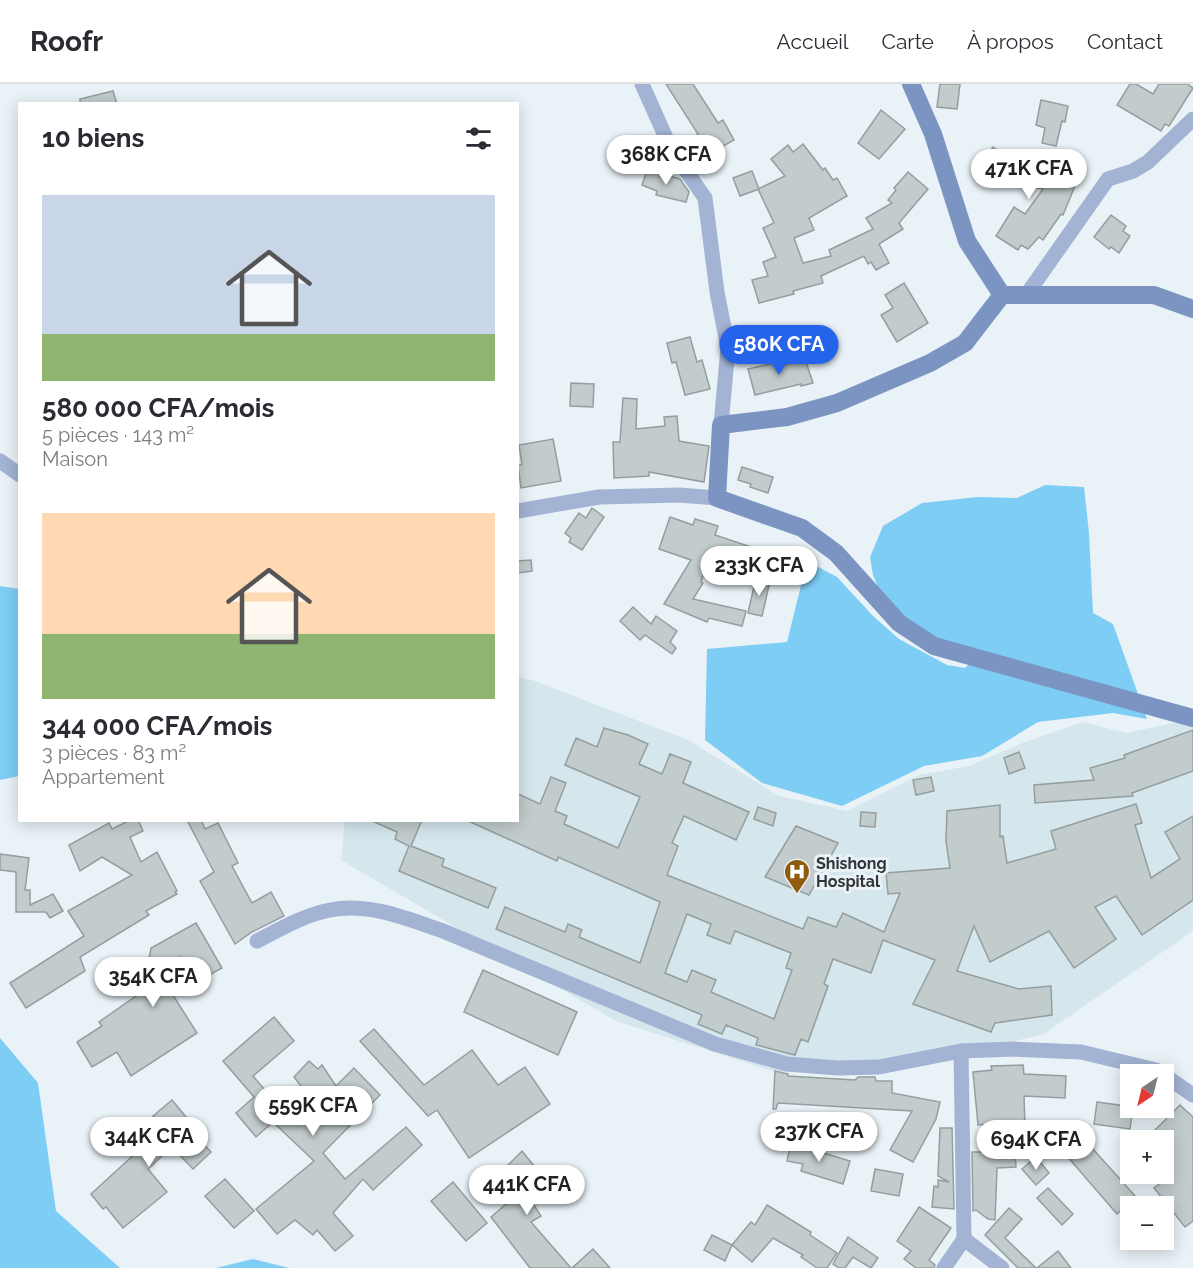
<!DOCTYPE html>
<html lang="fr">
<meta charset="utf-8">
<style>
:root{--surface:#fff;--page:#f2f2f3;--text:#2b2b33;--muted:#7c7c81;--line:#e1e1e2;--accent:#2563eb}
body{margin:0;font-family:Raleway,sans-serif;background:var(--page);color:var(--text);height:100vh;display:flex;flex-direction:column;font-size:22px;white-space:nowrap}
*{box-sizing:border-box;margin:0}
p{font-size:20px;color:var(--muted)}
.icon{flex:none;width:33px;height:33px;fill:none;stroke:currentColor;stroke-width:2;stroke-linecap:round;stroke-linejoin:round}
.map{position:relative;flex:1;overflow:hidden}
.drawer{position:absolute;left:18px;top:18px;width:501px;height:720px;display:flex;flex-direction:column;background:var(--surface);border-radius:0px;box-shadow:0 3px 15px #0003}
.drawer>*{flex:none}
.needle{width:39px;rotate:215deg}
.fabs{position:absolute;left:1120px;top:980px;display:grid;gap:12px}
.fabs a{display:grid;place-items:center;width:54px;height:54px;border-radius:0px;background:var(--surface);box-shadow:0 3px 15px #0003;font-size:30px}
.price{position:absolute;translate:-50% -51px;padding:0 14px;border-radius:21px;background:#fff;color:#222;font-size:20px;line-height:39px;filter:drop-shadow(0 2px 3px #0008)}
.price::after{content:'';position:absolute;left:50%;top:36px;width:18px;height:14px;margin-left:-9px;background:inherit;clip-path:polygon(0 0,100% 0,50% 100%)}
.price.current{background:var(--accent);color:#fff}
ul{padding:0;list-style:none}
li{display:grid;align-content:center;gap:12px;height:318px;padding:0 24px}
li span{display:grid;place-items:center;height:186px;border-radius:0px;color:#555}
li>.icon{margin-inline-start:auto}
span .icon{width:108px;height:108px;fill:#fffc;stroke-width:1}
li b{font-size:26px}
h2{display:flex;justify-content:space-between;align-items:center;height:72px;padding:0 24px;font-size:26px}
header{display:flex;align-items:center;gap:36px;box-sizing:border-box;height:84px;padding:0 30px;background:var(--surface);border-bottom:2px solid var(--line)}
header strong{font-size:28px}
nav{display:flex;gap:33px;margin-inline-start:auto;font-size:21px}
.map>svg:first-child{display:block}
.built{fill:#d5e6ed}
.green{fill:#7ecdf4}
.building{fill:#c2cccc;stroke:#949e9e;stroke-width:1.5;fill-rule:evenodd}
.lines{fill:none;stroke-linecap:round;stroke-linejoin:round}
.street{stroke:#a2b3d3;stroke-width:15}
.secondary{stroke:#7b94c2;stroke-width:18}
.labels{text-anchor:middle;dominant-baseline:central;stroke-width:6;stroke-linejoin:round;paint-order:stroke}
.poi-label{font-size:16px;font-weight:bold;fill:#323537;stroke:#e9f2f7;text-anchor:start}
</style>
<header>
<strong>Roofr</strong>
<nav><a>Accueil</a><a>Carte</a><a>À propos</a><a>Contact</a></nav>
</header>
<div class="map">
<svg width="1193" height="1184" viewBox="0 0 1193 1184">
<rect width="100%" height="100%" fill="#e9f2f7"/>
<path class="built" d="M 518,593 L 535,597 L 688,656 L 779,712 L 847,727 L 919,691 L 969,682 L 1025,658 L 1083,638 L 1126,649 L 1193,635 L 1193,847 L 1042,951 L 888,983 L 779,989 L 616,937 L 341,776 L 345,737 L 518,736 Z"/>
<g class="green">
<path d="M 1045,401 L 1084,403 L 1089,449 L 1093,529 L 1113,540 L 1147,635 L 1113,629 L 1038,638 L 982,672 L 924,682 L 842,722 L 762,699 L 705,656 L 707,565 L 787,558 L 807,477 L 837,493 L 873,532 L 899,555 L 947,581 L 965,584 L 980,569 L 927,554 L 882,513 L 873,491 L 870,473 L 883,442 L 922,419 L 978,413 L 1017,414 Z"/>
<path d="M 0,502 L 20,505 L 19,692 L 0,696 Z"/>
<path d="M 0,954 L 38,999 L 56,1127 L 120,1184 L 0,1184 Z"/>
<path d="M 253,1175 L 289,1184 L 216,1184 Z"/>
</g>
<g class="building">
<path d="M 666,0 L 693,0 L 718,39 L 723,36 L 734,56 L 704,73 L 693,54 L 698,50 Z"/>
<path d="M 940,0 L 960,0 L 957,25 L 937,23 Z"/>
<path d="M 1130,0 L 1136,0 L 1153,10 L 1159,0 L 1187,0 L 1193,4 L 1169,42 L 1165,40 L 1161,47 L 1117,21 Z"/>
<path d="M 113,7 L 117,20 L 80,20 L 80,15 Z"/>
<path d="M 1041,16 L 1068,22 L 1065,38 L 1062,37 L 1056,62 L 1042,59 L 1045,44 L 1036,41 Z"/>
<path d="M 881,26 L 905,45 L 879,75 L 858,59 Z"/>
<path d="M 803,60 L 823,86 L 825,84 L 833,96 L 837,94 L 847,112 L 809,134 L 814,146 L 794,154 L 803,179 L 831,172 L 829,166 L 873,145 L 866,134 L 892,119 L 888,116 L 896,106 L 894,104 L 908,88 L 928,105 L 899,139 L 903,145 L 879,160 L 889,179 L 876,186 L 871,178 L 868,180 L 864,172 L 821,192 L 823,199 L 793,207 L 794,210 L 759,219 L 752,196 L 768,192 L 763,178 L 776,173 L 763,144 L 774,139 L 758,105 L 785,92 L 771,75 L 788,61 L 793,68 Z"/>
<path d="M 993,63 L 1022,83 L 1042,87 L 1075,102 L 1063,131 L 1061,130 L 1043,156 L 1039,153 L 1028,165 L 1021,161 L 1018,166 L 996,152 L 1014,123 L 1025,130 L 1043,105 L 994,95 L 978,84 Z"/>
<path d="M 647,86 L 680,95 L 689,108 L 686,118 L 656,111 L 657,107 L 642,101 Z"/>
<path d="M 752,87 L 759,105 L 740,112 L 733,94 Z"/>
<path d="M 1111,131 L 1126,142 L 1123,147 L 1130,152 L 1119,169 L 1111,163 L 1109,165 L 1094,153 Z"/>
<path d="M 904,199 L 928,239 L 897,258 L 881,231 L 893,224 L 885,211 Z"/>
<path d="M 690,253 L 697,278 L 702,276 L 710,305 L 685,311 L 676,278 L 672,279 L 667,259 Z"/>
<path d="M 805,275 L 813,299 L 801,302 L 801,300 L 755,311 L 748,285 L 783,277 L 784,281 Z"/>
<path d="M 571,299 L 594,300 L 593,323 L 570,322 Z"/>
<path d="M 623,314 L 637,315 L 636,345 L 665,342 L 664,333 L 677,332 L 679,357 L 709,362 L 704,398 L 649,388 L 649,392 L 614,394 L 613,358 L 620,358 Z"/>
<path d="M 553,355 L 561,397 L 521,404 L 518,381 L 522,381 L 519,361 Z"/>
<path d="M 742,383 L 773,393 L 768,409 L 750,403 L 751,400 L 738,396 Z"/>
<path d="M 592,424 L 604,433 L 582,466 L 569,458 L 571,454 L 565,449 L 579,429 L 586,434 Z"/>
<path d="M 670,433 L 693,441 L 695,435 L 718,442 L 715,451 L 751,463 L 745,481 L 710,468 L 701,498 L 703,499 L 693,515 L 746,527 L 742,542 L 709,534 L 707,538 L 664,520 L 691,476 L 659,465 Z"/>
<path d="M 531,476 L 532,487 L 518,489 L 518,477 Z"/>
<path d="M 756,494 L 770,497 L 762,532 L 748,529 Z"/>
<path d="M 633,523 L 651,540 L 656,532 L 677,547 L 670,558 L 676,564 L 672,570 L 645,551 L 640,556 L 620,537 Z"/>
<path d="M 604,644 L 628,651 L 648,660 L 639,680 L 662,690 L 670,670 L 691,678 L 683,699 L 749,728 L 736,756 L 684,732 L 672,759 L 678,762 L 667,791 L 803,845 L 808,833 L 836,843 L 843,829 L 884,848 L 900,809 L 888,810 L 886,789 L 950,784 L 946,757 L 947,727 L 1000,721 L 1000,753 L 1003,752 L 1007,779 L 1056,765 L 1051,747 L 1136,720 L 1142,739 L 1135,741 L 1151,794 L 1180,775 L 1165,748 L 1193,732 L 1193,816 L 1142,851 L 1116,812 L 1095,823 L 1116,855 L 1074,884 L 1049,847 L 990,878 L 974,842 L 957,887 L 1019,905 L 1051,902 L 1052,931 L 995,939 L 991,948 L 913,920 L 935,876 L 883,856 L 871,889 L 833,875 L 824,900 L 828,902 L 808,958 L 801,955 L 795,971 L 756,961 L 758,954 L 726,941 L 722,950 L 698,940 L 702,931 L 496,845 L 505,823 L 565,848 L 568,840 L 582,846 L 579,853 L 640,879 L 660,818 L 558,773 L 557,777 L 466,736 L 518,736 L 518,710 L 540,720 L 551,693 L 566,699 L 555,727 L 567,732 L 564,740 L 618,764 L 640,713 L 565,681 L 576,654 L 597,663 ZM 687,830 L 711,840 L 707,851 L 730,860 L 735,847 L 791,869 L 786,884 L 792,886 L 774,935 L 711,908 L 716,896 L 692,886 L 687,898 L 665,889 Z"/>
<path d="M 1193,646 L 1193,687 L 1132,709 L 1133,712 L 1035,719 L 1034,701 L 1094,696 L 1090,684 L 1125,674 L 1124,671 Z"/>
<path d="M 1019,668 L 1025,684 L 1009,690 L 1004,674 Z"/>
<path d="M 931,693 L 934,707 L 916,711 L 913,696 Z"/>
<path d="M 758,723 L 776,729 L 773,742 L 754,735 Z"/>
<path d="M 861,728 L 876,729 L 875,743 L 860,742 Z"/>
<path d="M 130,736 L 138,736 L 143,747 L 130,753 L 141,778 L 157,768 L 177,807 L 175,808 L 177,810 L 146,827 L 149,831 L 80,873 L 85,887 L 26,924 L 10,899 L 84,852 L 68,827 L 132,791 L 102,773 L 80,787 L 69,761 L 109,739 L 112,745 Z"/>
<path d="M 187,736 L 201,736 L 205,745 L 218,739 L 238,779 L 232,782 L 252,819 L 271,808 L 284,832 L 252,848 L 235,860 L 200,797 L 214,788 Z"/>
<path d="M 370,736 L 422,736 L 411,762 L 444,775 L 442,782 L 496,804 L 488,824 L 399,787 L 409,762 L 395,755 L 397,748 Z"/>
<path d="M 796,742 L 838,759 L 809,811 L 765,793 Z"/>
<path d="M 0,770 L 29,774 L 25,806 L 30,806 L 30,821 L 53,810 L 63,827 L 50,834 L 46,828 L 16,828 L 16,788 L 0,786 Z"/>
<path d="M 196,839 L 222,884 L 195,899 L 180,873 L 157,886 L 197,949 L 131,992 L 117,968 L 92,983 L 77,958 L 102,942 L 99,938 L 143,907 L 151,864 Z"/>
<path d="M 483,886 L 577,928 L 558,971 L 464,928 Z"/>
<path d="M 274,933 L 294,957 L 253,992 L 293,1039 L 313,1018 L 294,993 L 309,977 L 318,985 L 322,981 L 336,1002 L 354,984 L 380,1011 L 323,1069 L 345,1095 L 406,1043 L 422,1061 L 373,1106 L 363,1095 L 333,1129 L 353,1152 L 335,1167 L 317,1146 L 313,1151 L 295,1136 L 277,1150 L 256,1125 L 314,1077 L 273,1038 L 256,1053 L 236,1029 L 254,1013 L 223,977 Z"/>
<path d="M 374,945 L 424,1001 L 472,966 L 498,1001 L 525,983 L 550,1020 L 469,1074 L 437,1026 L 428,1032 L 360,957 Z"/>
<path d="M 1023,981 L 1024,990 L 1066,992 L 1065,1014 L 1024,1012 L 1025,1042 L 1013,1043 L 1016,1083 L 997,1084 L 995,1136 L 988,1135 L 976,1126 L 973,1127 L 972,1068 L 991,1068 L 991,1066 L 1002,1065 L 1001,1039 L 978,1041 L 973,988 L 992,986 L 991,982 Z"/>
<path d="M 775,987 L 788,990 L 788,992 L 855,996 L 858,993 L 875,993 L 876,997 L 892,997 L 892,1009 L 940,1018 L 936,1035 L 913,1078 L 890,1066 L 912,1027 L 778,1019 L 776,1025 L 773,1025 Z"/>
<path d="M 172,1016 L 186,1033 L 181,1037 L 211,1068 L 193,1085 L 172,1063 L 148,1085 L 167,1108 L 123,1144 L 106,1123 L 103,1125 L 91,1110 L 163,1044 L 153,1032 Z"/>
<path d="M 1097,1018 L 1133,1023 L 1130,1045 L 1094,1040 Z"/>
<path d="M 1180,1021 L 1193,1033 L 1193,1137 L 1185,1143 L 1154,1104 L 1162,1098 L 1153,1089 L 1164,1089 L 1164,1056 L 1145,1056 Z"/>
<path d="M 940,1044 L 952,1044 L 954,1125 L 932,1123 L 934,1102 L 938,1103 L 938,1096 L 949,1098 L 938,1092 Z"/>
<path d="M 1084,1055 L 1136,1113 L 1117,1130 L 1066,1071 Z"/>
<path d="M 791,1059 L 850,1077 L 843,1100 L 801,1087 L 803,1080 L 787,1077 Z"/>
<path d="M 522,1067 L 552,1104 L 533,1120 L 541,1132 L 531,1138 L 571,1184 L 530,1184 L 491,1133 L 521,1107 L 502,1087 Z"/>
<path d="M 1036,1073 L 1049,1089 L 1036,1101 L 1022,1085 Z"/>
<path d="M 875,1085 L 903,1090 L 899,1112 L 871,1107 Z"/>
<path d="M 225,1095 L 254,1127 L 234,1144 L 205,1112 Z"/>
<path d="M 453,1098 L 487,1139 L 466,1157 L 431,1117 Z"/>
<path d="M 1048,1104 L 1073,1130 L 1062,1141 L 1037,1114 Z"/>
<path d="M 767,1121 L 811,1148 L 810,1151 L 837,1169 L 827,1184 L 817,1184 L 801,1173 L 803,1171 L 773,1154 L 752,1178 L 732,1161 L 725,1177 L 704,1166 L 712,1151 L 732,1161 L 751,1138 L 755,1141 Z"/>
<path d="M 919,1123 L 951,1144 L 929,1176 L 935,1181 L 934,1184 L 916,1184 L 904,1175 L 911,1167 L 897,1157 Z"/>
<path d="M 1009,1124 L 1022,1135 L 1005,1154 L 1036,1184 L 1018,1184 L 985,1151 Z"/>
<path d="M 848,1153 L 878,1174 L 871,1184 L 853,1173 L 845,1184 L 839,1184 L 833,1180 Z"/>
<path d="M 593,1165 L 610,1184 L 572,1184 Z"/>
<path d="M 1058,1167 L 1071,1184 L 1037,1184 Z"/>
</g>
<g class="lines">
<g class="street">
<path d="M 642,0 L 671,65 L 705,114 L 717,208 L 728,264 L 721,341"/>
<path d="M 1027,210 L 1108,95 L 1133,87 L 1148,78 L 1193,35"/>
<path d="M 0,377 L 20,391"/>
<path d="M 518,427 L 599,413 L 679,411 L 717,414"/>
<path d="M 257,857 C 280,845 304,831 330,826 C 368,818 408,835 443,847 L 715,960 L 787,980 L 838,984 L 879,983 L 961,967 L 1013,965 L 1081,968 L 1156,986 L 1162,990"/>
<path d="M 1164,991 L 1193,1011"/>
<path d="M 964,1155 L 1002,1184"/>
<path d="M 944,1184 L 964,1155 L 961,967"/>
</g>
<g class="secondary">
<path d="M 911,0 L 933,50 L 967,157 L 1002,211"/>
<path d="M 1193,225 L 1154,211 L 1002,211 L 965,259 L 930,279 L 837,319 L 787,333 L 721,341 L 717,414 L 802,444 L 836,469 L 899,539 L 934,562 L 1193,634"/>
</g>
</g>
<defs>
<symbol id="hospital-pin" viewBox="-11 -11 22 30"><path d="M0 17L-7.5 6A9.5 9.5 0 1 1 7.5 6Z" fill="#8f5b0d" stroke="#e9f2f7"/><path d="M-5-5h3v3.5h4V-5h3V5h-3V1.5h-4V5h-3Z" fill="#fff"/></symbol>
</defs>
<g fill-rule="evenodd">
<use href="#hospital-pin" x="782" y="773" width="30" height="40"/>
</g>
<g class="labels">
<g class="poi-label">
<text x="816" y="779">Shishong<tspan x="816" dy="18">Hospital</tspan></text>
</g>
</g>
</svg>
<div class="fabs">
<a><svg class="needle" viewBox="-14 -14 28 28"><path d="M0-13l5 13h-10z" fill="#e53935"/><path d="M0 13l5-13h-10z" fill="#7c7c81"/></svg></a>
<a>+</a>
<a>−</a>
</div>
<b class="price" style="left:666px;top:102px">368K CFA</b>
<b class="price" style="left:1029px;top:116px">471K CFA</b>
<b class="price current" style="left:779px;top:292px">580K CFA</b>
<b class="price" style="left:759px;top:513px">233K CFA</b>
<b class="price" style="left:153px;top:924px">354K CFA</b>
<b class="price" style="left:313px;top:1053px">559K CFA</b>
<b class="price" style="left:819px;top:1079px">237K CFA</b>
<b class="price" style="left:149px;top:1084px">344K CFA</b>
<b class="price" style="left:1036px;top:1087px">694K CFA</b>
<b class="price" style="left:527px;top:1132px">441K CFA</b>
<section class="drawer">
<h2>10 biens<svg class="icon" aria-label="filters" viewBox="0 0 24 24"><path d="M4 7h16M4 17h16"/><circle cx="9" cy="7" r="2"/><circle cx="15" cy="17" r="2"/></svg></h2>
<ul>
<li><span style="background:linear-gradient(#c9d6e8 75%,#8fb573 0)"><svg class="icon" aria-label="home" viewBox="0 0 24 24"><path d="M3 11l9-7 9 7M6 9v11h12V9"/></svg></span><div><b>580 000 CFA/mois</b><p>5 pièces · 143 m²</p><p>Maison</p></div></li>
<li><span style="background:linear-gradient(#ffd9b3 65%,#8fb573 0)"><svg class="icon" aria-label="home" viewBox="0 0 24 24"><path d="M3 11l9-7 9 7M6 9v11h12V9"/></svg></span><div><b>344 000 CFA/mois</b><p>3 pièces · 83 m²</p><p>Appartement</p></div></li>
</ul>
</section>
</div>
